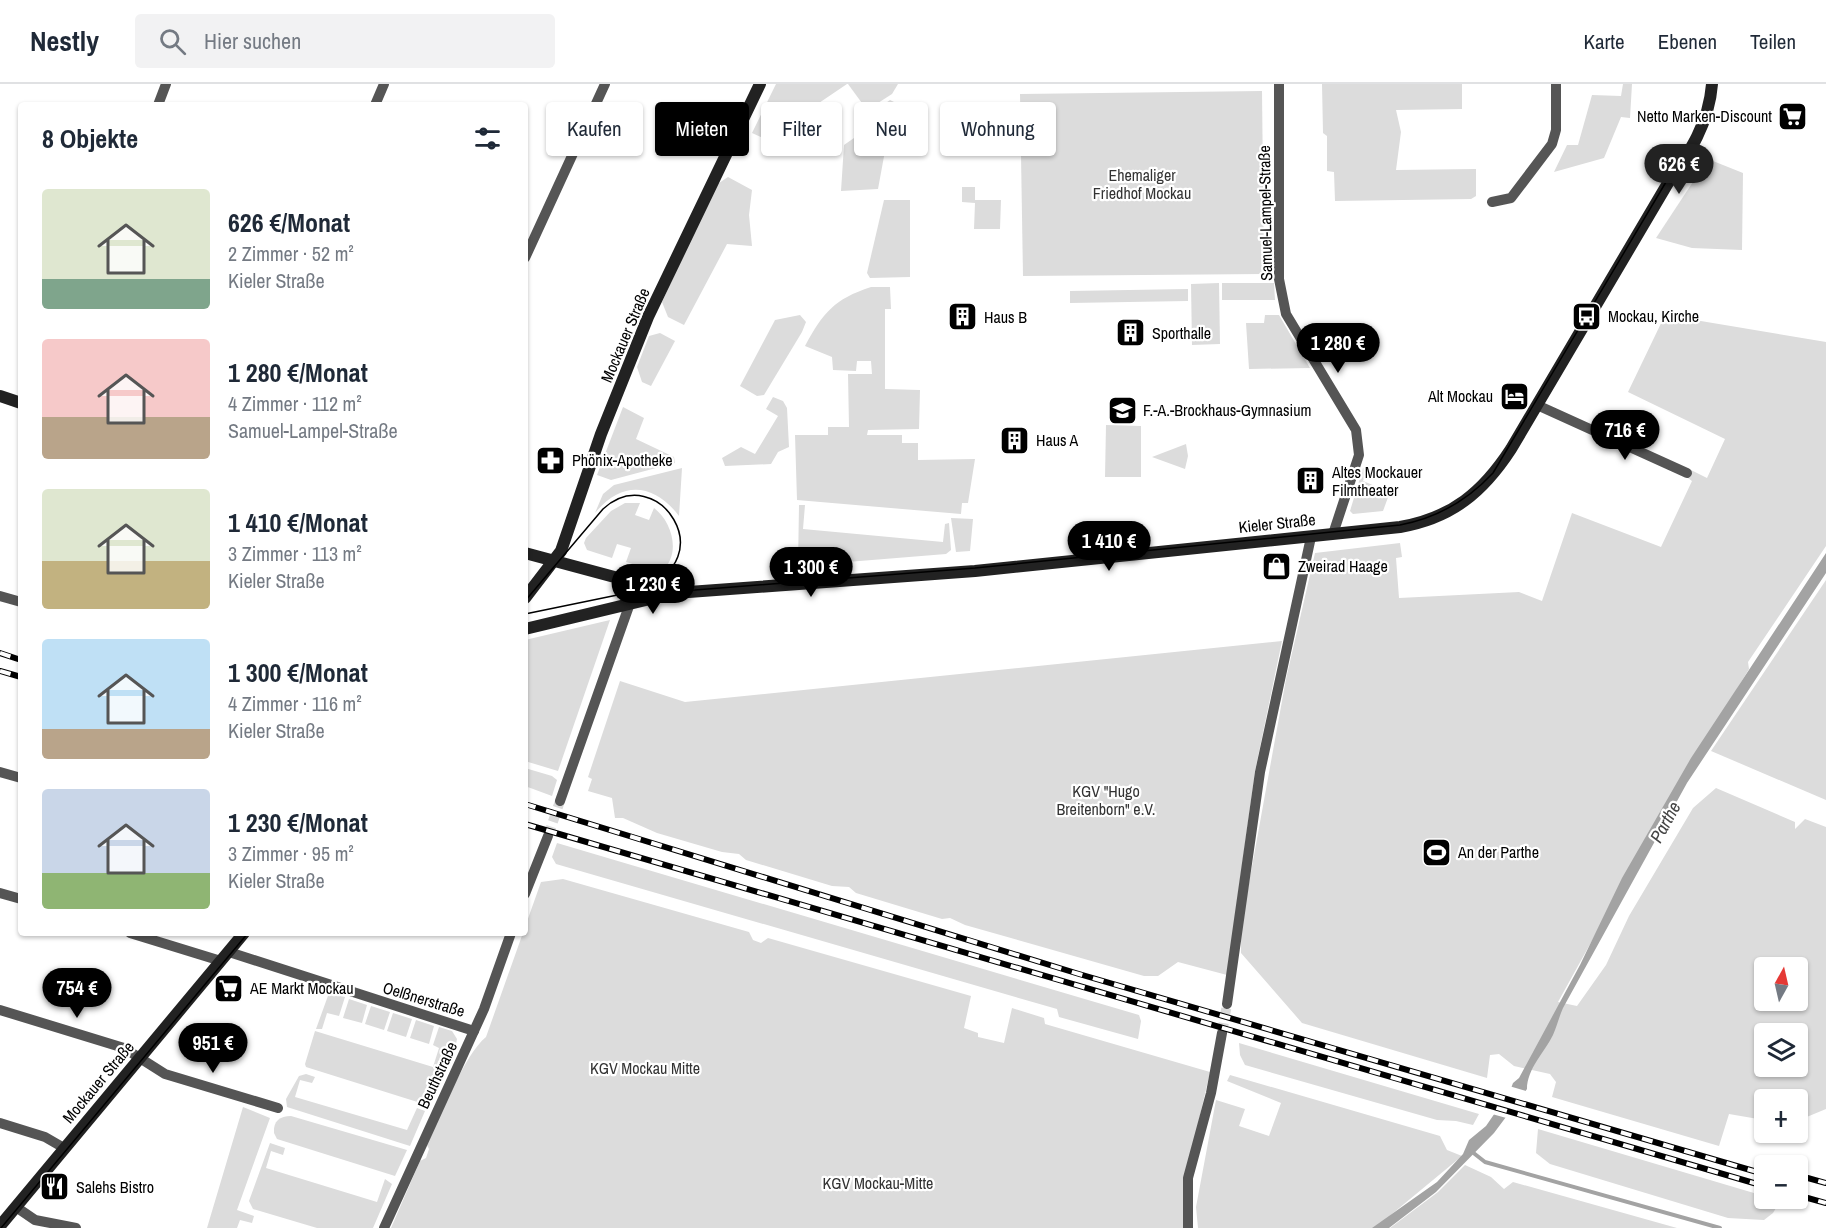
<!DOCTYPE html>
<html lang="de">
<meta charset="utf-8">
<style>
:root{--surface:#fff;--page:#f2f2f3;--text:#1f2937;--muted:#747a83;--line:#e0e1e3;--accent:#000}
body{margin:0;font-family:"Archivo Narrow",sans-serif;background:var(--page);color:var(--text);height:100vh;display:flex;flex-direction:column;font-size:22px;white-space:nowrap}
*{box-sizing:border-box;margin:0}
p{font-size:20px;color:var(--muted)}
.icon{flex:none;width:33px;height:33px;fill:none;stroke:currentColor;stroke-width:2;stroke-linecap:round;stroke-linejoin:round}
.map{position:relative;flex:1;overflow:hidden}
.drawer{position:absolute;left:18px;top:18px;width:510px;height:834px;display:flex;flex-direction:column;background:var(--surface);border-radius:6px;box-shadow:0 2px 4px #0004}
.drawer>*{flex:none}
.top-card{position:absolute;left:546px;top:18px;width:570px;height:54px;display:flex;gap:12px}
.needle{width:39px;rotate:8deg}
.controls{position:absolute;left:1754px;top:873px;display:grid;gap:12px}
.controls a{display:grid;place-items:center;width:54px;height:54px;border-radius:6px;background:var(--surface);box-shadow:0 2px 4px #0004;font-size:30px}
.price{position:absolute;translate:-50% -51px;padding:0 14px;border-radius:21px;background:var(--accent);color:#fff;font-size:20px;line-height:39px;filter:drop-shadow(0 2px 3px #0008)}
.price::after{content:'';position:absolute;left:50%;top:36px;width:18px;height:14px;margin-left:-9px;background:inherit;clip-path:polygon(0 0,100% 0,50% 100%)}
.price.selected{background:#222;color:#fff}
ul{padding:0;list-style:none}
li{display:flex;align-items:center;gap:18px;height:150px;padding:0 24px}
li span{display:grid;place-items:center;flex:none;width:168px;height:120px;border-radius:6px;color:#555}
li>.icon{margin-inline-start:auto}
span .icon{width:72px;height:72px;fill:#fffc;stroke-width:1}
li b{font-size:26px}
h2{display:flex;justify-content:space-between;align-items:center;height:72px;padding:0 24px;font-size:26px}
.chip{padding:0 21px;border-radius:6px;background:var(--surface);box-shadow:0 2px 4px #0004;font-size:21px;line-height:54px}
.chip.selected{background:var(--accent);color:#fff}
header{display:flex;align-items:center;gap:36px;box-sizing:border-box;height:84px;padding:0 30px;background:var(--surface);border-bottom:2px solid var(--line)}
header strong{font-size:28px}
nav{display:flex;gap:33px;margin-inline-start:auto;font-size:21px}
.search{width:420px;height:54px;background:var(--page);display:flex;align-items:center;gap:15px;box-sizing:border-box;padding:0 21px;border-radius:6px;color:var(--muted);font-size:22px}
.map>svg:first-child{display:block}
.green{fill:#dcdcdc;fill-rule:evenodd}
.water{fill:#a3a3a3}
.pier{fill:#fff}
.lines{fill:none;stroke-linecap:round;stroke-linejoin:round}
.stream{stroke:#a3a3a3;stroke-width:4}
.street-tunnel{stroke:#d9d9d9;stroke-width:10;stroke-dasharray:10 5;stroke-linecap:butt}
.street{stroke:#555;stroke-width:10}
.secondary{stroke:#222;stroke-width:12}
.tram{stroke:#000;stroke-width:1.5}
.rail-casing{stroke:#000;stroke-width:6}
.rail{stroke:#fff;stroke-width:4;stroke-dasharray:11;stroke-linecap:butt}
.labels{text-anchor:middle;dominant-baseline:central;stroke-width:4.5;stroke-linejoin:round;paint-order:stroke}
.poi-label{font-size:16px;fill:#000;stroke:#fff;text-anchor:start}
.park-label{font-size:16px;fill:#333;stroke:#fff}
.street-label{font-size:16px;fill:#000;stroke:#fff}
.water-label{font-size:18px;font-style:italic;fill:#444;stroke:#fff}
</style>
<header>
<strong>Nestly</strong>
<div class="search"><svg class="icon" aria-label="search" viewBox="0 0 24 24"><circle cx="10" cy="10" r="6"/><path d="M15 15l6 6"/></svg>Hier suchen</div>
<nav><a>Karte</a><a>Ebenen</a><a>Teilen</a></nav>
</header>
<div class="map">
<svg width="1826" height="1144" viewBox="0 0 1826 1144">
<rect width="100%" height="100%" fill="#fff"/>
<g class="green">
<path d="M 776,0 L 847,0 L 785,42 L 778,61 L 752,49 Z"/>
<path d="M 848,0 L 898,0 L 892,10 L 867,26 Z"/>
<path d="M 1322,0 L 1462,0 L 1462,25 L 1396,26 L 1401,48 L 1396,86 L 1476,85 L 1476,112 L 1471,115 L 1335,117 L 1334,88 L 1327,87 L 1327,52 L 1323,49 Z"/>
<path d="M 1623,0 L 1632,0 L 1630,34 L 1621,33 L 1604,74 L 1554,88 L 1567,61 L 1578,61 L 1592,11 L 1621,12 Z"/>
<path d="M 1262,7 L 1264,190 L 1023,192 L 1020,10 Z"/>
<path d="M 890,16 L 894,18 L 878,105 L 841,107 L 844,61 L 874,40 L 869,31 Z"/>
<path d="M 1708,75 L 1743,89 L 1742,166 L 1692,164 L 1656,154 Z"/>
<path d="M 728,93 L 752,106 L 749,131 L 752,162 L 727,160 L 684,241 L 668,233 L 662,218 L 716,101 Z"/>
<path d="M 962,103 L 975,103 L 975,116 L 1001,116 L 1000,145 L 974,145 L 975,119 L 962,118 Z"/>
<path d="M 884,116 L 910,116 L 910,193 L 870,194 L 867,189 Z"/>
<path d="M 1219,199 L 1220,260 L 1192,261 L 1191,200 Z"/>
<path d="M 1222,199 L 1274,199 L 1275,216 L 1222,216 Z"/>
<path d="M 871,203 L 890,203 L 891,225 L 885,225 L 885,305 L 920,306 L 919,345 L 868,346 L 867,351 L 902,351 L 902,359 L 918,359 L 918,376 L 975,375 L 968,419 L 962,419 L 961,430 L 797,416 L 795,351 L 828,351 L 828,343 L 849,343 L 848,290 L 872,290 L 871,277 L 857,277 L 856,287 L 833,286 L 832,273 L 805,262 C 823,229 834,215 871,203 Z"/>
<path d="M 1188,205 L 1188,217 L 1070,219 L 1070,207 Z"/>
<path d="M 800,231 L 806,238 L 802,248 L 764,311 L 757,312 L 740,302 L 775,236 Z"/>
<path d="M 1265,231 L 1279,231 L 1310,284 L 1249,285 L 1246,239 L 1264,239 Z"/>
<path d="M 1665,231 L 1826,258 L 1826,462 L 1748,578 L 1749,585 L 1671,714 L 1558,918 L 1577,922 L 1606,881 L 1629,832 L 1693,724 L 1716,704 L 1795,738 L 1795,745 L 1805,735 L 1826,743 L 1826,1025 L 1797,1037 L 1797,1016 L 1764,1016 L 1764,1036 L 1729,1030 L 1719,1062 L 1552,1013 L 1556,998 L 1550,990 L 1514,982 L 1499,970 L 1490,971 L 1487,994 L 1302,939 L 1241,869 L 1241,843 L 1286,595 L 1315,469 L 1400,459 L 1402,473 L 1396,474 L 1399,514 L 1519,508 L 1542,517 L 1572,429 L 1661,463 L 1692,397 L 1685,392 L 1689,385 L 1707,394 L 1725,355 L 1628,308 ZM 1764,884 L 1797,884 L 1797,916 L 1764,916 ZM 1764,950 L 1797,950 L 1797,982 L 1764,982 Z"/>
<path d="M 660,249 L 675,257 L 651,302 L 642,298 L 637,283 L 649,252 Z"/>
<path d="M 773,313 L 783,317 L 787,324 L 789,363 L 778,368 L 771,380 L 725,382 L 722,374 L 741,363 L 755,370 L 778,332 L 766,325 Z"/>
<path d="M 623,323 L 644,334 L 636,355 L 674,373 L 675,379 L 611,396 L 597,391 Z"/>
<path d="M 1106,341 L 1141,342 L 1141,393 L 1105,393 Z"/>
<path d="M 1186,360 L 1188,372 L 1185,385 L 1152,373 Z"/>
<path d="M 682,384 L 679,432 C 654,399 622,396 595,429 L 603,410 L 614,401 Z"/>
<path d="M 1363,384 L 1367,385 L 1363,397 L 1390,408 L 1383,427 L 1353,430 L 1350,427 Z"/>
<path d="M 625,419 L 640,419 L 635,431 L 649,436 L 654,424 C 673,438 682,473 660,488 L 626,478 L 631,464 L 617,460 L 612,474 L 587,466 L 584,459 L 586,454 L 611,427 Z"/>
<path d="M 799,421 L 805,421 L 803,445 L 943,458 L 945,440 L 949,439 L 951,466 L 946,470 L 798,482 Z"/>
<path d="M 951,434 L 973,435 L 970,467 L 956,468 Z"/>
<path d="M 1826,496 L 1826,716 L 1711,667 Z"/>
<path d="M 610,536 L 558,687 L 525,677 L 525,556 Z"/>
<path d="M 1282,557 L 1255,687 L 1227,891 L 1178,878 L 1158,892 L 1144,892 L 965,841 L 950,834 L 942,835 L 856,809 L 849,803 L 832,802 L 746,776 L 739,770 L 722,768 L 657,749 L 623,734 L 615,734 L 612,714 L 588,707 L 592,695 L 588,693 L 620,597 L 685,618 Z"/>
<path d="M 525,684 L 552,692 L 557,696 L 552,712 L 525,702 Z"/>
<path d="M 557,759 L 1139,931 L 1141,937 L 1138,955 L 1059,933 L 1057,925 L 556,780 L 552,773 Z"/>
<path d="M 563,795 L 749,848 L 753,856 L 761,859 L 768,854 L 971,912 L 964,944 L 978,949 L 978,953 L 1004,959 L 1012,924 L 1044,934 L 1045,940 L 1210,988 L 1183,1105 L 1183,1144 L 391,1144 L 420,1077 L 426,1074 L 429,1065 L 427,1061 C 440,1033 464,971 486,953 L 541,798 Z"/>
<path d="M 329,909 L 345,913 L 339,932 L 327,929 L 322,945 L 316,945 Z"/>
<path d="M 349,915 L 367,921 L 362,939 L 343,934 Z"/>
<path d="M 371,922 L 390,928 L 384,946 L 365,940 Z"/>
<path d="M 393,929 L 412,935 L 406,953 L 387,947 Z"/>
<path d="M 416,936 L 434,942 L 429,960 L 410,954 Z"/>
<path d="M 439,943 L 452,947 L 457,955 L 455,965 L 427,1021 L 306,983 L 305,980 L 315,947 L 433,983 L 439,964 L 433,961 Z"/>
<path d="M 1239,959 L 1479,1030 L 1473,1041 L 1456,1037 L 1437,1036 L 1245,981 L 1240,971 Z"/>
<path d="M 306,990 L 315,993 L 312,999 L 300,996 L 295,1013 L 407,1046 L 417,1024 L 425,1027 L 410,1062 L 287,1023 L 286,1015 L 299,992 Z"/>
<path d="M 1230,991 L 1440,1052 L 1447,1066 L 1462,1072 L 1375,1144 L 1198,1144 L 1196,1123 L 1216,1016 L 1245,1025 L 1239,1042 L 1269,1052 L 1281,1019 L 1227,997 Z"/>
<path d="M 243,1023 L 270,1034 L 237,1126 L 254,1132 L 252,1139 L 240,1136 L 237,1144 L 207,1144 Z"/>
<path d="M 291,1032 L 407,1066 L 395,1092 L 277,1055 L 274,1049 C 273,1037 280,1032 291,1032 Z"/>
<path d="M 1538,1045 L 1764,1112 L 1764,1114 L 1780,1117 L 1773,1129 L 1764,1136 L 1728,1134 L 1550,1080 L 1536,1069 Z"/>
<path d="M 270,1059 L 285,1064 L 283,1071 L 271,1067 L 266,1084 L 377,1118 L 385,1095 L 392,1100 L 373,1144 L 317,1144 L 253,1125 L 249,1117 Z"/>
<path d="M 1465,1081 L 1491,1093 L 1504,1105 L 1513,1098 L 1677,1144 L 1390,1144 L 1438,1108 Z"/>
</g>
<path class="water" d="M 1826,469 L 1826,489 L 1687,699 L 1563,924 C 1559,933 1557,942 1553,951 C 1544,969 1527,985 1527,1005 L 1494,1049 L 1436,1108 L 1389,1144 L 1372,1144 L 1437,1098 L 1463,1070 L 1469,1056 L 1486,1042 L 1510,1007 L 1513,999 L 1519,994 L 1580,881 L 1622,794 L 1691,674 Z"/>
<path class="pier" d="M 1509,1002 L 1529,1008 L 1510,1035 L 1492,1030 Z"/>
<g class="lines">
<path class="stream" d="M 1471,1067 L 1485,1078 L 1720,1144"/>
<g class="street-tunnel">
<path d="M 548,752 L 560,717"/>
<path d="M 1222,949 L 1227,920"/>
</g>
<g class="street">
<path d="M 1279,0 L 1279,195 L 1286,230 L 1356,346 L 1359,371 L 1333,450"/>
<path d="M 158,21 L 166,0"/>
<path d="M 375,21 L 384,0"/>
<path d="M 1492,118 L 1511,114 L 1552,60 L 1556,46 L 1556,0"/>
<path d="M 525,174 L 605,0"/>
<path d="M 1537,321 L 1687,389"/>
<path d="M 0,512 L 21,518"/>
<path d="M 0,688 L 21,694"/>
<path d="M 560,717 L 629,522"/>
<path d="M 0,809 L 21,815"/>
<path d="M 525,810 L 548,752"/>
<path d="M 130,849 L 221,877"/>
<path d="M 229,868 L 474,947"/>
<path d="M 1227,920 L 1260,688 L 1311,453"/>
<path d="M 0,926 L 124,964 L 165,990 L 278,1024"/>
<path d="M 0,1039 L 45,1053 L 64,1064"/>
<path d="M 16,1123 L 35,1136 L 76,1144"/>
<path d="M 384,1144 L 484,925 L 511,849"/>
<path d="M 1188,1144 L 1188,1094 L 1211,1009 L 1222,949"/>
</g>
<g class="secondary">
<path d="M 0,312 L 21,319"/>
<path d="M 525,469 L 674,509"/>
<path d="M 525,514 L 561,467 L 601,350 L 648,233 L 760,0"/>
<path d="M 525,545 L 675,509 L 975,487 L 1400,443 C 1452,434 1483,408 1511,365 L 1668,99 C 1690,68 1709,39 1712,0"/>
<path d="M 0,1142 L 244,849"/>
</g>
<g class="tram">
<path d="M 525,517 L 603,425 C 658,375 724,477 641,503"/>
<path d="M 525,530 L 632,508 L 695,506 L 975,484 L 1400,441 C 1437,434 1467,417 1493,389 L 1666,98 L 1688,71"/>
<path d="M 1,1144 L 248,849"/>
</g>
<defs>
<g id="rail">
<path d="M 0,569 L 21,576"/>
<path d="M 0,587 L 21,593"/>
<path d="M 525,720 L 1079,890 L 1764,1090"/>
<path d="M 525,740 L 1764,1102"/>
<path d="M 1797,1091 L 1826,1099"/>
<path d="M 1797,1111 L 1826,1119"/>
</g>
</defs>
<use href="#rail" class="rail-casing"/>
<use href="#rail" class="rail"/>
</g>
<defs>
<symbol id="supermarket-square" viewBox="-11 -11 22 22"><rect x="-9" y="-9" width="18" height="18" rx="4" fill="#000" stroke="#fff"/><path d="M-6-5.5h2.5l.6 2H6L4.5 2H-2.5L-4.4-4H-6ZM-1.5 3.2a1.3 1.3 0 1 0 .1 0ZM3 3.2a1.3 1.3 0 1 0 .1 0Z" fill="#fff"/></symbol>
<symbol id="bus-square" viewBox="-11 -11 22 22"><rect x="-9" y="-9" width="18" height="18" rx="4" fill="#000" stroke="#fff"/><path d="M-5-6H5V4H4V6H2V4H-2V6H-4V4H-5ZM-3.5-4V0h7V-4ZM-3.5 1.2v1.5H-2V1.2ZM2 1.2v1.5H3.5V1.2Z" fill="#fff"/></symbol>
<symbol id="building-square" viewBox="-11 -11 22 22"><rect x="-9" y="-9" width="18" height="18" rx="4" fill="#000" stroke="#fff"/><path d="M-4-6H4V6H1V3H-1V6H-4ZM-2.5-4.3h1.7v1.8h-1.7ZM.8-4.3h1.7v1.8H.8ZM-2.5-1h1.7V.8h-1.7ZM.8-1h1.7V.8H.8Z" fill="#fff"/></symbol>
<symbol id="hotel-square" viewBox="-11 -11 22 22"><rect x="-9" y="-9" width="18" height="18" rx="4" fill="#000" stroke="#fff"/><path d="M-6-4.5h1.5V1H6V5H4.5V3h-9V5H-6ZM-4 0a1.8 1.8 0 1 1 3.6 0ZM.5 0V-2.5h3Q6-2.5 6 0Z" fill="#fff"/></symbol>
<symbol id="school-square" viewBox="-11 -11 22 22"><rect x="-9" y="-9" width="18" height="18" rx="4" fill="#000" stroke="#fff"/><path d="M0-5L7-2L0 1L-7-2ZM-4 1L0 2.5L4 1V4Q0 6-4 4Z" fill="#fff"/></symbol>
<symbol id="pharmacy-square" viewBox="-11 -11 22 22"><rect x="-9" y="-9" width="18" height="18" rx="4" fill="#000" stroke="#fff"/><path d="M-2-6h4v4h4v4h-4v4h-4v-4h-4v-4h4Z" fill="#fff"/></symbol>
<symbol id="shop-square" viewBox="-11 -11 22 22"><rect x="-9" y="-9" width="18" height="18" rx="4" fill="#000" stroke="#fff"/><path d="M-5-2.5h2.3a2.7 3.5 0 0 1 5.4 0H5L5.5 6h-11ZM-1.5-2.5h3a1.5 2.3 0 0 0-3 0Z" fill="#fff"/></symbol>
<symbol id="stadium-square" viewBox="-11 -11 22 22"><rect x="-9" y="-9" width="18" height="18" rx="4" fill="#000" stroke="#fff"/><path d="M0-5a6.5 5 0 1 0 0 10a6.5 5 0 1 0 0-10ZM-3.5-1.8h7v3.6h-7Z" fill="#fff"/></symbol>
<symbol id="restaurant-square" viewBox="-11 -11 22 22"><rect x="-9" y="-9" width="18" height="18" rx="4" fill="#000" stroke="#fff"/><path d="M-5-6h1v4h1v-4h1v4h1v-4h1v5L-1.5 .5V6h-2V.5L-5-1ZM5-6V6H3V1.5H1.5Q1.5-4 5-6Z" fill="#fff"/></symbol>
</defs>
<g fill-rule="evenodd">
<use href="#supermarket-square" x="1776" y="16" width="33" height="33"/>
<use href="#bus-square" x="1570" y="216" width="33" height="33"/>
<use href="#building-square" x="946" y="216" width="33" height="33"/>
<use href="#building-square" x="1114" y="232" width="33" height="33"/>
<use href="#hotel-square" x="1498" y="296" width="33" height="33"/>
<use href="#school-square" x="1106" y="310" width="33" height="33"/>
<use href="#building-square" x="998" y="340" width="33" height="33"/>
<use href="#pharmacy-square" x="534" y="360" width="33" height="33"/>
<use href="#building-square" x="1294" y="380" width="33" height="33"/>
<use href="#shop-square" x="1260" y="466" width="33" height="33"/>
<use href="#stadium-square" x="1420" y="752" width="33" height="33"/>
<use href="#supermarket-square" x="212" y="888" width="33" height="33"/>
<use href="#restaurant-square" x="38" y="1086" width="33" height="33"/>
</g>
<g class="labels">
<g class="poi-label">
<text x="1772" y="32" text-anchor="end">Netto Marken-Discount</text>
<text x="1608" y="232">Mockau, Kirche</text>
<text x="984" y="233">Haus B</text>
<text x="1152" y="249">Sporthalle</text>
<text x="1493" y="312" text-anchor="end">Alt Mockau</text>
<text x="1143" y="326">F.-A.-Brockhaus-Gymnasium</text>
<text x="1036" y="356">Haus A</text>
<text x="572" y="376">Phönix-Apotheke</text>
<text x="1332" y="388">Altes Mockauer<tspan x="1332" dy="18">Filmtheater</tspan></text>
<text x="1298" y="482">Zweirad Haage</text>
<text x="1458" y="768">An der Parthe</text>
<text x="250" y="904">AE Markt Mockau</text>
<text x="76" y="1103">Salehs Bistro</text>
</g>
<g class="park-label">
<text x="1142" y="91">Ehemaliger<tspan x="1142" dy="18">Friedhof Mockau</tspan></text>
<text x="1106" y="707">KGV "Hugo<tspan x="1106" dy="18">Breitenborn" e.V.</tspan></text>
<text x="645" y="984">KGV Mockau Mitte</text>
<text x="878" y="1099">KGV Mockau-Mitte</text>
</g>
<g class="street-label">
<text transform="translate(1265 129) rotate(-91)">Samuel-Lampel-Straße</text>
<text transform="translate(625 251) rotate(-67)">Mockauer Straße</text>
<text transform="translate(1277 439) rotate(-6)">Kieler Straße</text>
<text transform="translate(424 915) rotate(17)">Oelßnerstraße</text>
<text transform="translate(437 991) rotate(-65)">Beuthstraße</text>
<text transform="translate(98 998) rotate(-50)">Mockauer Straße</text>
</g>
<g class="water-label">
<text transform="translate(1665 738) rotate(-61)">Parthe</text>
</g>
</g>
</svg>
<div class="controls">
<a><svg class="needle" viewBox="-14 -14 28 28"><path d="M0-13l5 13h-10z" fill="#e53935"/><path d="M0 13l5-13h-10z" fill="#747a83"/></svg></a>
<a><svg class="icon" aria-label="layers" viewBox="0 0 24 24"><path d="M12 4l9 5-9 5-9-5zM3 14l9 5 9-5"/></svg></a>
<a>+</a>
<a>−</a>
</div>
<b class="price selected" style="left:1679px;top:111px">626 €</b>
<b class="price" style="left:1338px;top:290px">1 280 €</b>
<b class="price" style="left:1625px;top:377px">716 €</b>
<b class="price" style="left:1109px;top:488px">1 410 €</b>
<b class="price" style="left:811px;top:514px">1 300 €</b>
<b class="price" style="left:653px;top:531px">1 230 €</b>
<b class="price" style="left:77px;top:935px">754 €</b>
<b class="price" style="left:213px;top:990px">951 €</b>
<div class="top-card">
<a class="chip">Kaufen</a>
<a class="chip selected">Mieten</a>
<a class="chip">Filter</a>
<a class="chip">Neu</a>
<a class="chip">Wohnung</a>
</div>
<section class="drawer">
<h2>8 Objekte<svg class="icon" aria-label="filters" viewBox="0 0 24 24"><path d="M4 7h16M4 17h16"/><circle cx="9" cy="7" r="2"/><circle cx="15" cy="17" r="2"/></svg></h2>
<ul>
<li><span style="background:linear-gradient(#dfe7d0 75%,#7fa58c 0)"><svg class="icon" aria-label="home" viewBox="0 0 24 24"><path d="M3 11l9-7 9 7M6 9v11h12V9"/></svg></span><div><b>626 €/Monat</b><p>2 Zimmer · 52 m²</p><p>Kieler Straße</p></div></li>
<li><span style="background:linear-gradient(#f6c9c9 65%,#b9a48a 0)"><svg class="icon" aria-label="home" viewBox="0 0 24 24"><path d="M3 11l9-7 9 7M6 9v11h12V9"/></svg></span><div><b>1 280 €/Monat</b><p>4 Zimmer · 112 m²</p><p>Samuel-Lampel-Straße</p></div></li>
<li><span style="background:linear-gradient(#dfe7d0 60%,#c2b280 0)"><svg class="icon" aria-label="home" viewBox="0 0 24 24"><path d="M3 11l9-7 9 7M6 9v11h12V9"/></svg></span><div><b>1 410 €/Monat</b><p>3 Zimmer · 113 m²</p><p>Kieler Straße</p></div></li>
<li><span style="background:linear-gradient(#bfe0f5 75%,#b9a48a 0)"><svg class="icon" aria-label="home" viewBox="0 0 24 24"><path d="M3 11l9-7 9 7M6 9v11h12V9"/></svg></span><div><b>1 300 €/Monat</b><p>4 Zimmer · 116 m²</p><p>Kieler Straße</p></div></li>
<li><span style="background:linear-gradient(#c9d6e8 70%,#8fb573 0)"><svg class="icon" aria-label="home" viewBox="0 0 24 24"><path d="M3 11l9-7 9 7M6 9v11h12V9"/></svg></span><div><b>1 230 €/Monat</b><p>3 Zimmer · 95 m²</p><p>Kieler Straße</p></div></li>
</ul>
</section>
</div>
